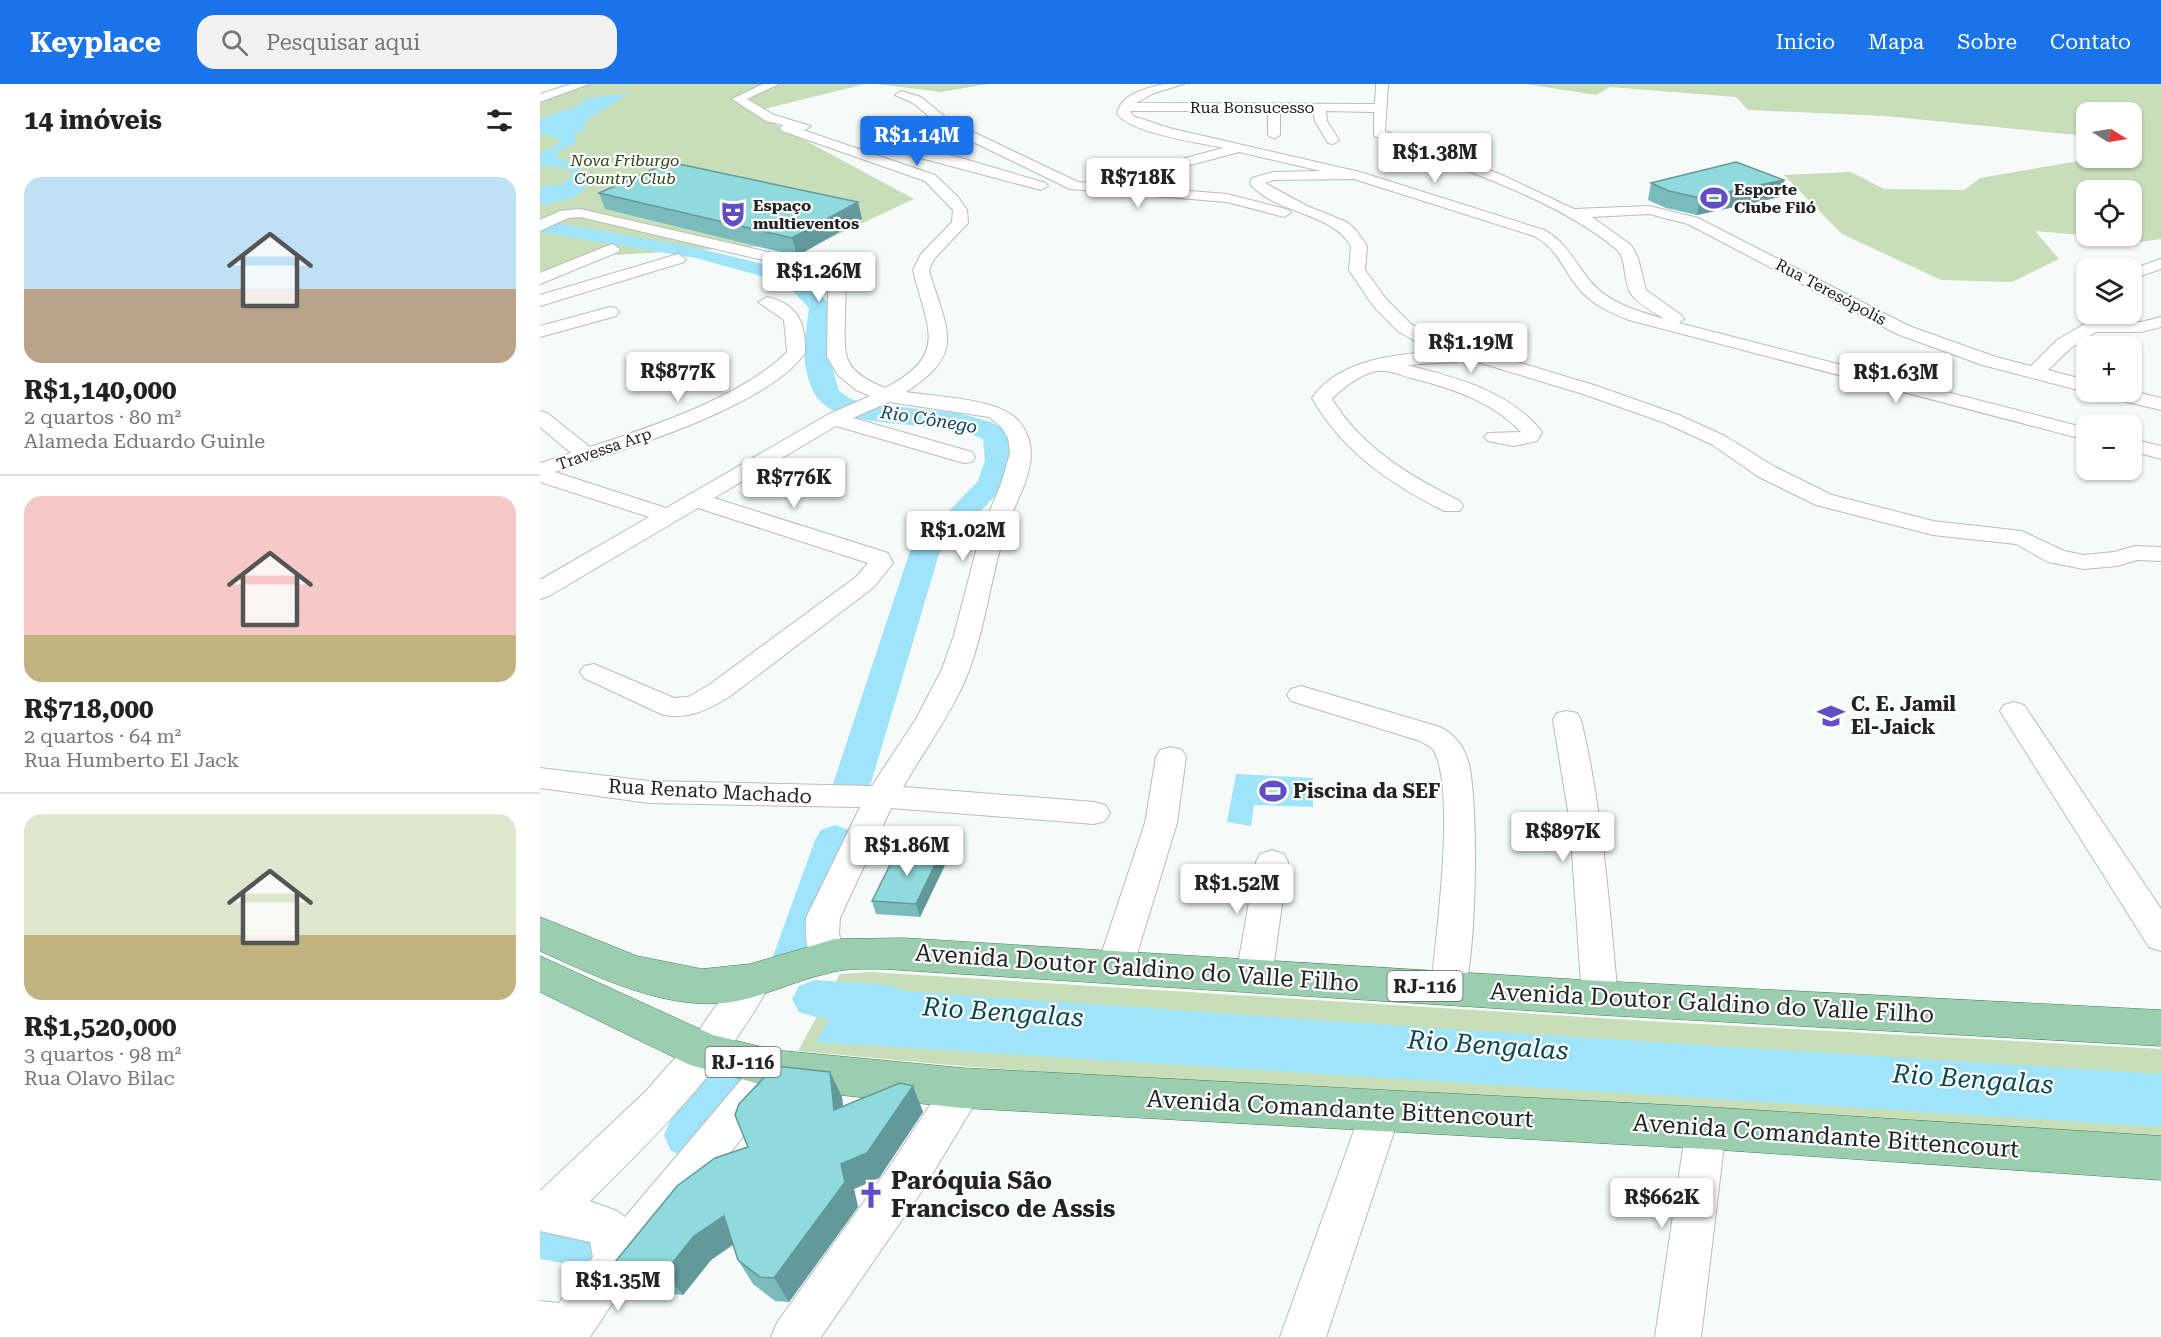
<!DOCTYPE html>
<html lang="pt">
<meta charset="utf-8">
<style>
:root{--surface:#fff;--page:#f2f2f2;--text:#222;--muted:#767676;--line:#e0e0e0;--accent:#1a73e8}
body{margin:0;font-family:"Roboto Serif",serif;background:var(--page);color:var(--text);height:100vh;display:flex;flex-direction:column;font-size:22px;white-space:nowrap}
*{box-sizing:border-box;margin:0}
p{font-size:20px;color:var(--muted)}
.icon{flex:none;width:33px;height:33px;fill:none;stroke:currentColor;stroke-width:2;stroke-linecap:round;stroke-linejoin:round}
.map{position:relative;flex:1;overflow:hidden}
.sheet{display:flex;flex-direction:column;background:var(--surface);width:540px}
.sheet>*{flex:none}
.needle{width:39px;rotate:101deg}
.controls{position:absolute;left:1536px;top:18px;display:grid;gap:12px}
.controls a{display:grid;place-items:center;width:66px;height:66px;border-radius:12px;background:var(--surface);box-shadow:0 2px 4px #0004;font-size:30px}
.price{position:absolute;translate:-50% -51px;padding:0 14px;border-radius:6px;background:#fff;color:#222;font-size:20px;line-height:39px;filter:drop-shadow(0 2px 3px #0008)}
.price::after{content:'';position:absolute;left:50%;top:36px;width:18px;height:14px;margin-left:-9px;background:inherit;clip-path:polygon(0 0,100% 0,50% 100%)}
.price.active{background:var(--accent);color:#fff}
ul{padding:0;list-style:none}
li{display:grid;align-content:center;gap:12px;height:318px;padding:0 24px}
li+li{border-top:2px solid var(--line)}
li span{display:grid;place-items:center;height:186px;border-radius:18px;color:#555}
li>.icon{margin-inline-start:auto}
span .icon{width:108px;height:108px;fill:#fffc;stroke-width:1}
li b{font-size:26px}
h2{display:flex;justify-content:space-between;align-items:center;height:72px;padding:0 24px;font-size:26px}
header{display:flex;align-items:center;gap:36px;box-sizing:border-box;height:84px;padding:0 30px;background:var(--accent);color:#fff}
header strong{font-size:28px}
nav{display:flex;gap:33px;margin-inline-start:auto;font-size:21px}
.search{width:420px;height:54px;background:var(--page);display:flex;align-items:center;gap:15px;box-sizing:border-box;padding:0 21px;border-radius:18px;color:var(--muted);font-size:22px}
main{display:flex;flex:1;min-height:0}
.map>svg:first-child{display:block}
.green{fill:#c8deb9;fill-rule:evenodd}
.water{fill:#9fe4fa}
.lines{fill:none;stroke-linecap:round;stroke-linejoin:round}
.river{fill:#9fe4fa;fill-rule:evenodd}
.minor-casing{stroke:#b8bdbb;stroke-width:2}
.major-casing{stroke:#447d5a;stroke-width:1}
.minor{fill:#fff;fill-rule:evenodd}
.major{fill:#9aceae;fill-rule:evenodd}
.wall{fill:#7abbbd}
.shaded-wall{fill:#63999a}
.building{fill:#8edadc;stroke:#63999a;stroke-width:1.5}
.labels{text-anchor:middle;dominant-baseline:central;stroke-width:4.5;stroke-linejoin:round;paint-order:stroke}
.far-street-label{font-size:16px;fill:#222423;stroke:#fff}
.far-park-label{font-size:16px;font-style:italic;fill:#2a4512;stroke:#fff}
.far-poi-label{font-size:16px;font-weight:bold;fill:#222423;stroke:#fff;text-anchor:start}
.far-water-label{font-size:18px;font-style:italic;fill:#094756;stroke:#fff}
.shield{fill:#fff;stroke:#646665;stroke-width:1.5}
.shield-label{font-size:18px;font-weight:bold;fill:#222423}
.poi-label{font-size:20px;font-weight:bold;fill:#222423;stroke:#fff;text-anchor:start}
.street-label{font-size:20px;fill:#222423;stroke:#fff}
.near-street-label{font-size:24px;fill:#222423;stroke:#fff}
.near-poi-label{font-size:24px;font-weight:bold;fill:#222423;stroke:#fff;text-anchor:start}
.near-water-label{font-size:26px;font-style:italic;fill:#094756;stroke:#fff}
</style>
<header>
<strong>Keyplace</strong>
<div class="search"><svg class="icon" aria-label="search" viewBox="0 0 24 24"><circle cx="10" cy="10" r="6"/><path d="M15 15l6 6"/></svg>Pesquisar aqui</div>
<nav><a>Início</a><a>Mapa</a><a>Sobre</a><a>Contato</a></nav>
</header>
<main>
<section class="sheet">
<h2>14 imóveis<svg class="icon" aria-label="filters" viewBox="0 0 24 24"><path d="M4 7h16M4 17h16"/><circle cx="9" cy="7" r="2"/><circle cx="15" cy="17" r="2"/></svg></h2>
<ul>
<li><span style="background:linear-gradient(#bfe0f5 60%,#b9a48a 0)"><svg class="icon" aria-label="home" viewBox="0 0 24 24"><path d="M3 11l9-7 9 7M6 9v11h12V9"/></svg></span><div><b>R$1,140,000</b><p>2 quartos · 80 m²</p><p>Alameda Eduardo Guinle</p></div></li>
<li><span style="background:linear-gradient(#f6c9c9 75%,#c2b280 0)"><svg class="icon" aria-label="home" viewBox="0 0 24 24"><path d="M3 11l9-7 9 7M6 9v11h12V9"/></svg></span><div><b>R$718,000</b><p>2 quartos · 64 m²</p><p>Rua Humberto El Jack</p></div></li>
<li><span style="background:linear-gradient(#dfe7d0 65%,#c2b280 0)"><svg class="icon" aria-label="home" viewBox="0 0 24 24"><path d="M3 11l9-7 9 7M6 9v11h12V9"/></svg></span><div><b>R$1,520,000</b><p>3 quartos · 98 m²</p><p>Rua Olavo Bilac</p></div></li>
</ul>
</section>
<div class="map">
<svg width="1621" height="1253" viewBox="0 0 1621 1253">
<rect width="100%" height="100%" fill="#f6fbf9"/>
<g class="green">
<path d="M 50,0 L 325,0 L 212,28 L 374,115 L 280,159 L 58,172 L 0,188 L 0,14 Z"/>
<path d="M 337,0 L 448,0 L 401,8 Z"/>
<path d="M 986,0 L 1621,0 L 1621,155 L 1577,161 L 1541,151 L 1495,147 L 1519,175 L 1472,198 L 1401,196 L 1302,150 L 1244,91 L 1311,88 L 1344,105 L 1424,106 L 1440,94 L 1557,74 L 1592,74 L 1592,28 L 1546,28 L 1546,52 L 1345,32 L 1208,26 L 1196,13 L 1070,3 L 1056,11 ZM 1546,106 L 1592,106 L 1592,152 L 1546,152 Z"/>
<path d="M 331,888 L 1123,938 L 1621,965 L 1621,1062 L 432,983 L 258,967 L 300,890 Z"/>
</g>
<g class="water">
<path d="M 90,9 L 44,38 L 47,45 L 35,50 L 36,59 L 17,68 L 16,71 L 49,90 L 52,99 L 33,114 L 4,121 L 0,118 L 0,103 L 23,100 L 30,93 L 32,86 L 0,81 L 0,69 L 21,59 L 17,54 L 0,49 L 0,35 L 41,21 L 43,15 Z"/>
<path d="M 696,690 L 773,694 L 773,723 L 714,721 L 711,742 L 687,738 Z"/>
<path d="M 309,903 L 891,944 L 1621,990 L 1621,1043 L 276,958 Z"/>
</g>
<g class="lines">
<g class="river">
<path d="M 0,136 L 153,163 L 235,183 L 267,195 L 291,223 L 289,272 L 299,307 L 311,315 L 323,319 L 417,329 L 448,337 L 465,345 L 469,351 L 473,376 L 461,406 L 399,470 L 328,709 L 323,719 L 309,722 L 295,719 L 290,709 L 370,467 L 438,397 L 445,376 L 443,355 C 400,334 310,348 280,317 C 271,308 267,291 265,279 C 263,261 267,242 269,224 L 251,205 L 221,192 L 156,174 L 0,148 Z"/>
<path d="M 295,741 L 309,746 L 315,756 L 275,878 L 269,891 L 253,896 L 237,891 L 231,878 L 275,756 L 281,746 Z"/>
<path d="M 275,896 L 349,901 L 365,907 L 372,920 L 365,933 C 337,943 287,938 259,928 L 252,915 L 259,902 Z"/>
<path d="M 188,974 L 205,980 L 212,995 L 167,1067 L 149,1074 L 131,1067 L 124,1051 L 131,1035 L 171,980 Z"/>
<path d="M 0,1123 L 48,1132 L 67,1139 L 75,1158 L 67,1177 L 48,1184 L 0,1175 Z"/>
</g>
<defs>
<g id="minor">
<path d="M 31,0 L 49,0 L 0,18 L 0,10 Z"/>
<path d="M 223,0 L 239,0 L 207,15 L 234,31 L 271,42 L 265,46 L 260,45 L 395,91 L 418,113 L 427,126 L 428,139 L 394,175 L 389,186 C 406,246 428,268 366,308 C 396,313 459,314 479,337 C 486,346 491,358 491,370 C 490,398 473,422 465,448 C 449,498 445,552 423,601 C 406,637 383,669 363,703 L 554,718 L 565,721 L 570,729 L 565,737 L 554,740 L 351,724 L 300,834 L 299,849 L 305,873 L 299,883 L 287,887 L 275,883 C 266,867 265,851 266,834 L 320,723 L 109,719 L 0,704 L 0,684 L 109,697 L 332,702 L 376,635 L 402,585 L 414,551 L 441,448 L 461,400 L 470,369 L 468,354 L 462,344 L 449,333 L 349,318 L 313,334 L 432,368 L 435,373 L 432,378 L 424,379 L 296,342 L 174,414 L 348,469 L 353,479 L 334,503 L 189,613 C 168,626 146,637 121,630 L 44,594 L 40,588 L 44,582 L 54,580 L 134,614 L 148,613 L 169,601 L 316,493 L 328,479 L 158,424 L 9,512 L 0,515 L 0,496 L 109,433 L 0,398 L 0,379 L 31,369 L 0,343 L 0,327 L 7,329 L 50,363 C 110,343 202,313 247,268 L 244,236 L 218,218 L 227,213 C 258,220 266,239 265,269 C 228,323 78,368 15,388 L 126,424 L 287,331 L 330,312 L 316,306 L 298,291 L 287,273 L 288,205 L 281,196 L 261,185 L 40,133 L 28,134 L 0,147 L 0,136 L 20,127 L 40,125 L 272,178 C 285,184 297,189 304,203 C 307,209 305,219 305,226 C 305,270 298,285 345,304 C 410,270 387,245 373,186 L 381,170 L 412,138 L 413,126 L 385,97 L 242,47 L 240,44 L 243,41 L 226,37 L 192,15 Z"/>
<path d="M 624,0 L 644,0 L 614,9 L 596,19 L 835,20 L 836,0 L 848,0 L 845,47 L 962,91 L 1034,125 L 1109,122 L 1158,134 L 1369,242 L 1456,273 L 1491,282 L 1517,256 L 1546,239 L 1553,230 L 1571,230 L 1565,238 L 1601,238 L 1621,233 L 1621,243 L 1601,248 L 1556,248 L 1531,264 L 1508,286 L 1546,296 L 1546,308 L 1442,281 L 1357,250 L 1148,140 L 1109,130 L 1052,133 L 1091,161 L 1098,174 L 1106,206 L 1141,231 L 1144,235 L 1139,239 L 1546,344 L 1546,356 L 1089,236 C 1071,229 1053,221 1040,206 C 1022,185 1020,167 994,152 L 814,95 L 734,96 L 725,99 L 767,122 L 807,138 L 816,146 L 827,162 L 825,186 L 846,215 L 871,240 L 898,254 L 1057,302 L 1139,331 L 1185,352 L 1235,383 L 1292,411 L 1393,437 L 1482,447 L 1524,467 L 1544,471 L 1574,468 L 1595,462 L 1621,463 L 1621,477 L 1597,476 L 1577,482 L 1544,485 L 1508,478 L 1476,460 L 1393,451 L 1276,421 L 1219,393 L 1171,360 L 1125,339 L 1043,310 L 924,274 L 916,278 L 867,281 C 917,294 964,305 999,344 L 1002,348 L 997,357 L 974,362 L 948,357 L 944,353 L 948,349 L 981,348 C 952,317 911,304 871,294 C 862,292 853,287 844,287 C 827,285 804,303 792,315 C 822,364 870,392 920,417 L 923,422 L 920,427 L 904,427 C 849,399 803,368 772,314 C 799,275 857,270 900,267 L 884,262 L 859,248 L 834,223 L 809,186 L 811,162 C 791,128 736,130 710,100 L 712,94 L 733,88 L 781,87 L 699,68 L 628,87 L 623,86 L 623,80 L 683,64 C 657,58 593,50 577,30 C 580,10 607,4 624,0 ZM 590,27 L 728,27 L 728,51 L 734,55 L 740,51 L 740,27 L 773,27 L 775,37 L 788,59 L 793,60 L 799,56 L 787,37 L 786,27 L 834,28 L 834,52 C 910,81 1013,113 1075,164 C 1088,174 1082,196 1091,210 C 1098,220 1114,228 1124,235 C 1098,227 1068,219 1050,197 C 1034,178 1028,159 1004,146 L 820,88 L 629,44 L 593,32 Z"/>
<path d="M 361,7 L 381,13 L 410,37 L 538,98 L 687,110 L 749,126 L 751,129 L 744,133 L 687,118 L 530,105 L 402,43 L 373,19 L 355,11 Z"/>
<path d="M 337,54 L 421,74 L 506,99 L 508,102 L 501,106 L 332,61 L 332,55 Z"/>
<path d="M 72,160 L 80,165 L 78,168 L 0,200 L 0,189 Z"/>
<path d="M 138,170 L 146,175 L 144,178 L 0,222 L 0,211 Z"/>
<path d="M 1621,175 L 1621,185 L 1592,195 L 1592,185 Z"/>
<path d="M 70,223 L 76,224 L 79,228 L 76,232 L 0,253 L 0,242 Z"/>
<path d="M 1592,307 L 1621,314 L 1621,326 L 1562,312 L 1559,308 Z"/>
<path d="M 1592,355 L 1621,362 L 1621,375 L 1592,367 Z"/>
<path d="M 761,602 L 900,643 C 915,651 923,661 928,677 C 939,712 937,883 922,913 L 909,918 L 896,913 L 891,903 C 896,854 916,707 894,667 C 891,662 885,660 880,657 L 751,617 L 747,611 L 751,605 Z"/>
<path d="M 1474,618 L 1484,621 L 1621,825 L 1621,867 L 1609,863 L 1460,627 L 1464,621 Z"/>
<path d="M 1027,627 L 1037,629 L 1041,636 C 1063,727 1069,821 1078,914 L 1073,925 L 1060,929 L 1047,925 L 1042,914 L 1030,739 L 1013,636 L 1017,629 Z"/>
<path d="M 631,663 L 642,666 L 646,673 L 637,739 L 593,883 L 588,893 L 575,897 L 562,893 L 557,883 L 605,739 L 616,673 L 620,666 Z"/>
<path d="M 732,766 L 744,770 L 748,778 L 732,892 L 727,902 L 714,906 L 701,902 L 696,892 L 716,778 L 720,770 Z"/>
<path d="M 214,882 L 227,886 L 232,896 C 188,981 117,1051 50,1117 L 77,1127 L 85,1133 L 206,990 L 220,985 L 234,990 L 239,1002 L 234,1014 L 90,1193 L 50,1253 L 0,1253 L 0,1217 L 19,1219 L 53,1173 L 50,1158 L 0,1147 L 0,1107 L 106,1007 L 157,949 L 201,886 Z"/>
<path d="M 423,987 L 437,992 L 442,1004 L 437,1016 L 382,1107 L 281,1253 L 231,1253 L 238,1237 L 352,1079 L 409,992 Z"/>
<path d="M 841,1009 L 855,1015 L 861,1027 L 786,1253 L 740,1253 L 821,1027 L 827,1015 Z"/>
<path d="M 1166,1026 L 1180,1031 L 1186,1044 L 1161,1253 L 1115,1253 L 1146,1044 L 1152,1031 Z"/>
</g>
<g id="major">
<path d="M 0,833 L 97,872 L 162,885 L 210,880 L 295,855 L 363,854 L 1060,897 L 1621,926 L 1621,962 L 1060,931 L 344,885 C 324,885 304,884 285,890 C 255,897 227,911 197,917 C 131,930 58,893 0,867 Z"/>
<path d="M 0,872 L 173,951 L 234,966 L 423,984 L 1166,1023 L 1621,1052 L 1621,1096 L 1166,1065 L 423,1024 L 234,1004 L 150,981 L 0,908 Z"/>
</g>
</defs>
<use href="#minor" class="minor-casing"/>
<use href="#major" class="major-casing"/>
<use href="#minor" class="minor"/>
<use href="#major" class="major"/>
</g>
<g class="wall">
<path d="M 1244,96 L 1240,113 L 1157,131 L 1126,124 L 1108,116 L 1111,99 Z"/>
<path d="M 59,109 L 322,135 L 257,172 L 65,125 Z"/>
<path d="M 405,781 L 380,833 L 336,830 L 332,817 Z"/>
<path d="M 290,988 L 302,1013 L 303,1022 L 373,1002 L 383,1028 L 339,1094 L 314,1105 L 318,1123 L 249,1218 L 235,1217 L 213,1200 L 198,1176 L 193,1161 L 171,1176 L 143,1211 L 90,1206 L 71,1183 L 208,1063 Z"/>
</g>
<g class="shaded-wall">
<path d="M 1244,96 L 1240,113 L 1157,131 L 1160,114 Z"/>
<path d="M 318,118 L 322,135 L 257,172 L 252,154 Z"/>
<path d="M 401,768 L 405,781 L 380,833 L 376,820 Z"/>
<path d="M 290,988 L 302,1013 L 306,1051 L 294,1026 Z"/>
<path d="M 373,1002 L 383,1028 L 339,1094 L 314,1105 L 318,1123 L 249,1218 L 234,1194 L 301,1080 Z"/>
<path d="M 184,1132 L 199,1156 L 171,1176 L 143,1211 L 125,1188 L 154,1152 Z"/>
</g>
<g class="building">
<path d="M 129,78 L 318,118 L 252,154 L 59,109 Z"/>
<path d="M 1196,78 L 1244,96 L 1160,114 L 1129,107 L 1111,99 Z"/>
<path d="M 358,765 L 401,768 L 376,820 L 332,817 Z"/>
<path d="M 235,982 L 290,988 L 294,1026 L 360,999 L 373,1002 L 327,1069 L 301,1080 L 305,1098 L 234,1194 L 220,1193 L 198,1176 L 184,1132 L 154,1152 L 125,1188 L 71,1183 L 137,1102 L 175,1074 L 208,1063 L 195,1031 L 199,1020 Z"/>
</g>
<defs>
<symbol id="stadium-bare" viewBox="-9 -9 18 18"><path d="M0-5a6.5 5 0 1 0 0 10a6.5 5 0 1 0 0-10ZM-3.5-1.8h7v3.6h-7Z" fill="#614ec7" stroke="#fff" stroke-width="2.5" paint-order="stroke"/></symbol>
<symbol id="theatre-bare" viewBox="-9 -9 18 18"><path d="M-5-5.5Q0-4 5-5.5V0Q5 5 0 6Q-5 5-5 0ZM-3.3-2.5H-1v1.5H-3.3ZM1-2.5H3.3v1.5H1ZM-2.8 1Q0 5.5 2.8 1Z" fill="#614ec7" stroke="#fff" stroke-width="2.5" paint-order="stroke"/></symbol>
<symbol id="school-bare" viewBox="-9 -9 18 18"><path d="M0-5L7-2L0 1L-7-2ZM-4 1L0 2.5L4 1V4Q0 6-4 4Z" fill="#614ec7" stroke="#fff" stroke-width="2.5" paint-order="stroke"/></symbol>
<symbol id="church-bare" viewBox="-9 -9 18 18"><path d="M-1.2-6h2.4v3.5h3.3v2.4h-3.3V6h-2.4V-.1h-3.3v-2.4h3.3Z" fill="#614ec7" stroke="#fff" stroke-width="2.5" paint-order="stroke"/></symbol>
</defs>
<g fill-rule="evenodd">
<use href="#stadium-bare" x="1155" y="95" width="38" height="38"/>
<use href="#theatre-bare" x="174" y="111" width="38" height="38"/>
<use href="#school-bare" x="1272" y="613" width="38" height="38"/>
<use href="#stadium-bare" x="714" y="688" width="38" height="38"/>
<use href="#church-bare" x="312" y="1092" width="38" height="38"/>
</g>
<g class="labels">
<g class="far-street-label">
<text x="712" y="23">Rua Bonsucesso</text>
<text transform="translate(1291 208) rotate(28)">Rua Teresópolis</text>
<text transform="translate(64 365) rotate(-19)">Travessa Arp</text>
</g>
<g class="far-park-label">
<text x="85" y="76">Nova Friburgo<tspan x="85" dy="18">Country Club</tspan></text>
</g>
<g class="far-poi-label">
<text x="1194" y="105">Esporte<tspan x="1194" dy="18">Clube Filó</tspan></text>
<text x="213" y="121">Espaço<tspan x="213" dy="18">multieventos</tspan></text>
</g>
<g class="far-water-label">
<text transform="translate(389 335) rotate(9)">Rio Cônego</text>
</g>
<g class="shield">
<rect x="847.5" y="887" width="75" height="30" rx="4.5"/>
<rect x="165.5" y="963" width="75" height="30" rx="4.5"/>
</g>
<g class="shield-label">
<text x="885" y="902">RJ-116</text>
<text x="203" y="978">RJ-116</text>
</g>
<g class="poi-label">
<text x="1311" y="620">C. E. Jamil<tspan x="1311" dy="23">El-Jaick</tspan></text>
<text x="753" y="707">Piscina da SEF</text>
</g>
<g class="street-label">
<text transform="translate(170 707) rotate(3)">Rua Renato Machado</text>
</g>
<g class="near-street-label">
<text transform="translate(597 884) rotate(4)">Avenida Doutor Galdino do Valle Filho</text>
<text transform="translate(1172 919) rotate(3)">Avenida Doutor Galdino do Valle Filho</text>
<text transform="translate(800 1025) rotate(3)">Avenida Comandante Bittencourt</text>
<text transform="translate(1286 1052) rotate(4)">Avenida Comandante Bittencourt</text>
</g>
<g class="near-poi-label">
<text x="351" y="1097">Paróquia São<tspan x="351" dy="28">Francisco de Assis</tspan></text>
</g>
<g class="near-water-label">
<text transform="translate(463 928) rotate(4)">Rio Bengalas</text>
<text transform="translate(948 961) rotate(4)">Rio Bengalas</text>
<text transform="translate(1433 995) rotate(4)">Rio Bengalas</text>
</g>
</g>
</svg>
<div class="controls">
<a><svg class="needle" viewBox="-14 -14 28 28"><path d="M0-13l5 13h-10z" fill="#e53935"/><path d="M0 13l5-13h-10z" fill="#767676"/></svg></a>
<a><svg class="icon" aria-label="locate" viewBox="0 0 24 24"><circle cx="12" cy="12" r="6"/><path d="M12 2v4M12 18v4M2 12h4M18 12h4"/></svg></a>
<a><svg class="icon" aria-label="layers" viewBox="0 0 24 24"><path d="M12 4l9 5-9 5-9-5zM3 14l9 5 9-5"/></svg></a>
<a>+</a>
<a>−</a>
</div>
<b class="price active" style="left:377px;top:83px">R$1.14M</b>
<b class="price" style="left:895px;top:100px">R$1.38M</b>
<b class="price" style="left:598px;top:125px">R$718K</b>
<b class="price" style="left:279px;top:219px">R$1.26M</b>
<b class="price" style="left:931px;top:290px">R$1.19M</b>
<b class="price" style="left:138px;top:319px">R$877K</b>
<b class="price" style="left:1356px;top:320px">R$1.63M</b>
<b class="price" style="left:254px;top:425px">R$776K</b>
<b class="price" style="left:423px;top:478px">R$1.02M</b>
<b class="price" style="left:1023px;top:779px">R$897K</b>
<b class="price" style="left:367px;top:793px">R$1.86M</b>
<b class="price" style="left:697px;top:831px">R$1.52M</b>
<b class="price" style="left:1122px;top:1145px">R$662K</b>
<b class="price" style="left:78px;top:1228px">R$1.35M</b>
</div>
</main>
